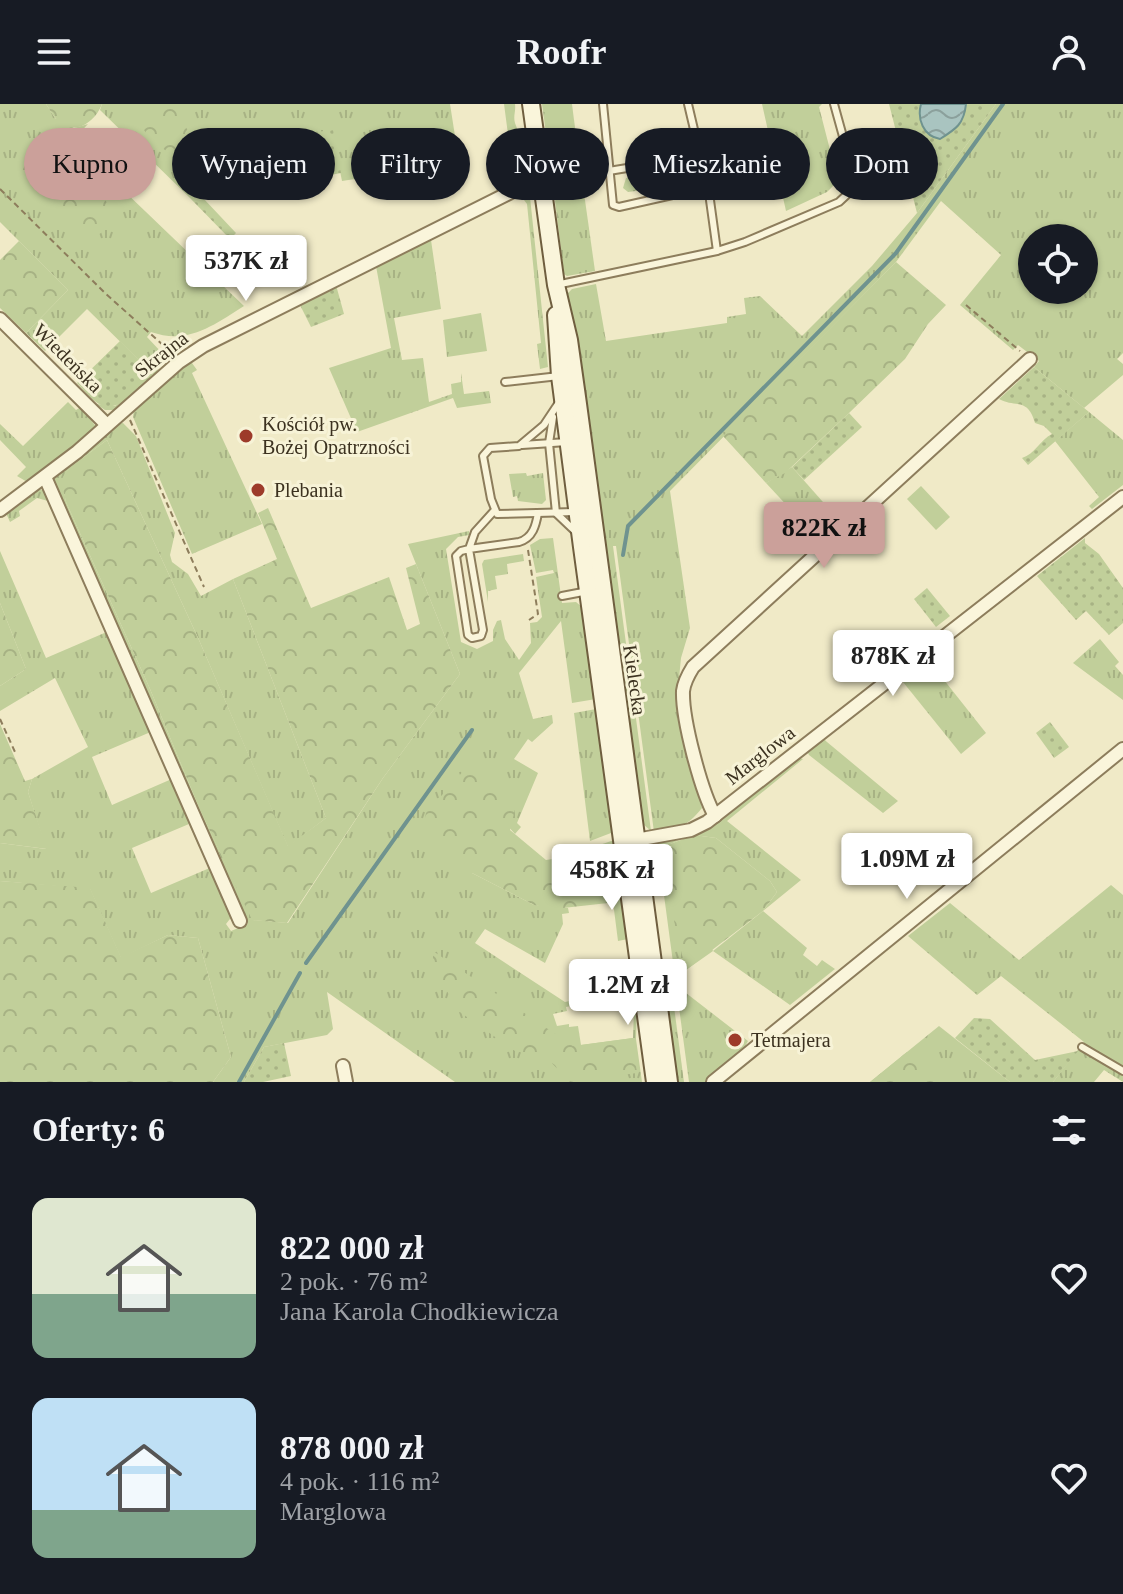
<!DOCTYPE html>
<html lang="pl">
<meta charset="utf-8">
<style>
:root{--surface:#171b24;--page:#20242c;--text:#f1f3f6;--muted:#9ea1a6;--accent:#cba09a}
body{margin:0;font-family:Georgia,serif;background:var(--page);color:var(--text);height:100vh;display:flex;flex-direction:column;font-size:30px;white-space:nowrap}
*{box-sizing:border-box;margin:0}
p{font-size:26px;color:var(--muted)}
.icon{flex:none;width:44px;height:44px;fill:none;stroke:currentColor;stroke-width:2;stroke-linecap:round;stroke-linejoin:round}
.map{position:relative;height:978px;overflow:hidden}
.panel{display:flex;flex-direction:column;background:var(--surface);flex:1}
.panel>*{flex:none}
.guide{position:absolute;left:24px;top:24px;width:1076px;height:72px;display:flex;gap:16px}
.buttons{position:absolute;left:1018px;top:120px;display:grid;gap:16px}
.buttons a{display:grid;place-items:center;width:80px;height:80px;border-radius:50%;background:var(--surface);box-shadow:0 2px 6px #0004;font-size:40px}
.price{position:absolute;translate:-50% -68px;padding:0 18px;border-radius:8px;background:#fff;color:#222;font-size:26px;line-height:52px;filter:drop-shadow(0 2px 4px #0008)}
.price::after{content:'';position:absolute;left:50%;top:48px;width:24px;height:18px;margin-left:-12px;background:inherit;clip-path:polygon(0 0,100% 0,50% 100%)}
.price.current{background:var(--accent);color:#111}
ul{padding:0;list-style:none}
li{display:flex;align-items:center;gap:24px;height:200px;padding:0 32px}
li span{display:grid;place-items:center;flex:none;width:224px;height:160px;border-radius:16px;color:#555}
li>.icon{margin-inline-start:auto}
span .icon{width:96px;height:96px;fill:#fffc;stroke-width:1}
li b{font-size:34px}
h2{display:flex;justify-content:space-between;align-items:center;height:96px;padding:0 32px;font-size:34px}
.chip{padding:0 28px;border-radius:36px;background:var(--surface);box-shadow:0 2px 6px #0004;font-size:28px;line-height:72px}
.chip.current{background:var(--accent);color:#111}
header{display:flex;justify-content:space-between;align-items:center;height:104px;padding:0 32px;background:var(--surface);font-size:36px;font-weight:700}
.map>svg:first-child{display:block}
.grass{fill:url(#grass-tufts);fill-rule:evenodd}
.forest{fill:url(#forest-crowns)}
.park{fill:url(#park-dots)}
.pitch{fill:#c1cf9a}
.water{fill:url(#water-waves);stroke:#6f938f;stroke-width:2}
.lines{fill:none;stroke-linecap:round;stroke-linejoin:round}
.stream{stroke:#6f938f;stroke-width:4}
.lane-casing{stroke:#8d7d5c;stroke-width:10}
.street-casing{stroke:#8d7d5c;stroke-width:16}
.secondary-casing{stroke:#6f5e3f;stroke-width:20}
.path{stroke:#8d7d5c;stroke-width:2;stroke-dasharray:6 4;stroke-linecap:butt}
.lane{stroke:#faf5db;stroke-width:6}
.street{stroke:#faf5db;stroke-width:12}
.secondary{stroke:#faf5db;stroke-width:16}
.poi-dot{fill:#9d3b2a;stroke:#f7f3d7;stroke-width:3}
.labels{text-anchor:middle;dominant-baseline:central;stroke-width:6;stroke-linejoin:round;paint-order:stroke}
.street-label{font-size:20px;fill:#3c3220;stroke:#f7f3d7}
.poi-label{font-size:20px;fill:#3c3220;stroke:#f7f3d7;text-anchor:start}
</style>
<header><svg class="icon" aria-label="menu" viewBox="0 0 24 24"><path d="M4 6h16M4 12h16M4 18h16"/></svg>Roofr<svg class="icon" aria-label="person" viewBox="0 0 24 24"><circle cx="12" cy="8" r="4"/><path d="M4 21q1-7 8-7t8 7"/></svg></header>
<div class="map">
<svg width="1123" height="978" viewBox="0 0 1123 978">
<defs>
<pattern id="grass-tufts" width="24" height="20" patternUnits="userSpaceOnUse" patternTransform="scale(2)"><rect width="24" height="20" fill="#c1cf9a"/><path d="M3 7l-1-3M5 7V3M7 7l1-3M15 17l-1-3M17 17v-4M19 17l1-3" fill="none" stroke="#a7b284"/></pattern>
<pattern id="forest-crowns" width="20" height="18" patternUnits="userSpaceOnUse" patternTransform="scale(2)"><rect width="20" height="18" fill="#c1cf9a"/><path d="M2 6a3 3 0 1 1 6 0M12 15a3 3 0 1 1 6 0" fill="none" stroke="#a7b284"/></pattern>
<pattern id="park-dots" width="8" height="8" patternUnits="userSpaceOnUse" patternTransform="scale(2)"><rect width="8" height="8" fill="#c1cf9a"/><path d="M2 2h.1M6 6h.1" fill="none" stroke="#a7b284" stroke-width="1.8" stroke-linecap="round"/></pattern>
<pattern id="water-waves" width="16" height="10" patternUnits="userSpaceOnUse" patternTransform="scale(2)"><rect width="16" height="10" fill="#a9c4c0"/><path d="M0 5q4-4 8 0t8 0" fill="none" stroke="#8ba09c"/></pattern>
</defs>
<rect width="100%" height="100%" fill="#f0eac7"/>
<g class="grass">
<path d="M 0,0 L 46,0 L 55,14 L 74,24 L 88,20 L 72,37 L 244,202 C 214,221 188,241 151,228 L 147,233 L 163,250 C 160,275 135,290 117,306 L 105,306 L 96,300 L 115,302 L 153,270 L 87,205 L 45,247 L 26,229 L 68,186 L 0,118 Z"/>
<path d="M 102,0 L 450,0 L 455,32 L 392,43 L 394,69 L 342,77 L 332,27 L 184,44 L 190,94 L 100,6 Z"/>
<path d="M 504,0 L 515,0 C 516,8 513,12 515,19 C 520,32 533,62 522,76 C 520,63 521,44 509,38 Z"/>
<path d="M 542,0 L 572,0 L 580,63 L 561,66 L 550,59 Z"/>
<path d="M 762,0 L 822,0 L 819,3 L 837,73 L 837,78 L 827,88 L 786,107 Z"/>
<path d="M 996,0 L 1123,0 L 1123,249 L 1117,255 L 1123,260 L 1123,271 L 1084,304 L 1034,263 L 1039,257 L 1018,241 L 1013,246 L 960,201 L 1001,151 L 941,97 L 896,158 L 670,387 L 690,524 L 681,554 L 678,585 L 682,620 L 702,704 C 686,724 679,723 654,728 L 616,442 L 613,442 L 651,727 L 643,720 L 639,713 L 567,190 L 572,185 L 596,180 L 606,237 L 727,219 L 727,213 L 746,210 L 744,194 L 760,192 L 802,232 L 872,162 L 917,109 ZM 1032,134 L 1084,134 L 1084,186 L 1032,186 Z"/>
<path d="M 676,66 L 684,70 L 685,76 L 681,81 L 628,88 L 623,84 L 626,74 Z"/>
<path d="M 569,82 L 583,82 L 595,167 L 567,172 L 564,170 L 555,97 L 559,88 Z"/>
<path d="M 526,87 L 530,93 L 548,263 L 540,265 L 537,240 L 541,239 L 527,100 L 518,88 Z"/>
<path d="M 456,122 L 431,136 L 441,205 L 394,214 L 402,256 L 423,254 L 429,298 L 452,290 L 451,280 L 461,278 L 461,269 L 464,290 L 489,287 L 491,299 L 457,304 L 453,294 L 357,328 L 329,264 L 391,244 L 376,162 Z"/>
<path d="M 481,209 L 487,247 L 447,253 L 443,216 Z"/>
<path d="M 186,259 L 192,259 L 197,266 L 192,269 L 262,420 L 192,450 L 133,313 L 134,305 Z"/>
<path d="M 68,298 L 76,306 L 81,303 L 97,324 L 29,379 L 17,372 L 26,363 L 0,336 L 0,320 L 23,342 Z"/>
<path d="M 1089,308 L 1123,336 L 1123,381 L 1092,405 L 1089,402 L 1099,393 L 1055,337 Z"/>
<path d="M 123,319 L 136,332 L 175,429 L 170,451 L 172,458 L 188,470 L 201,492 L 233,475 L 326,714 L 288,743 L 199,536 L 107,336 L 69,364 L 62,376 L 66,398 L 150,585 L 200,706 L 253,816 L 288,819 L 383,674 L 460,570 L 408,440 L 469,427 L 469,431 L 458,433 L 446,445 L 461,538 L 477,545 L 493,537 L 493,526 L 497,517 L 501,516 L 505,535 L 519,556 L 531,539 L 530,519 L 537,518 L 542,513 L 536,473 L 554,469 L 553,466 L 536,469 L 530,441 L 540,435 L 553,434 L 562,499 L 576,498 L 582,503 L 596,595 L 572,599 L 561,517 L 519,569 L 533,615 L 552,611 L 553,619 L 532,638 L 528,635 L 514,655 L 538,669 L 517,719 L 521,723 L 515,730 L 507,721 L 472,769 L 534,801 L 568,804 L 569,809 L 562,810 L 563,820 L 545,859 L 485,825 L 475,839 L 565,898 L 575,896 L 576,901 L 566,903 L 567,907 L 553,910 L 557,922 L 569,920 L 569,923 L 578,922 L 581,941 L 633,934 L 634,906 L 630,903 L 637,902 L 636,935 L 642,978 L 455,978 L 327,888 L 333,925 L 327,931 L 264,943 L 244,978 L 213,978 L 231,953 L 198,834 L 168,831 L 121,854 L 90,785 L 0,777 L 0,739 L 46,745 L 28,688 L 32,675 L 88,643 L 55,574 L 0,607 L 0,582 L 26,565 L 0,499 L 0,447 L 46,554 L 109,527 L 153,627 L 92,653 L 112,701 L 174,674 L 203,742 L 199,743 L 189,720 L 132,744 L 151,789 L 212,763 L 233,811 L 226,820 L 231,827 L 248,820 L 55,382 L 54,376 L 59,368 L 115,320 Z"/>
<path d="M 792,363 L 838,415 L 817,434 L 766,379 Z"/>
<path d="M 526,369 L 527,372 L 543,369 L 546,396 L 542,400 L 518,397 L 517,392 L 513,393 L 509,370 Z"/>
<path d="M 38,385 L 46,387 L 65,428 L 62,430 L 48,397 L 37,394 L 19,407 L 20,412 L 10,418 L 5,407 Z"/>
<path d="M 523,450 L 524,457 L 507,460 L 508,470 L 495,472 L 497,485 L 488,487 L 488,498 L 482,460 L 484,456 Z"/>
<path d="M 1100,535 L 1119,558 L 1115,562 L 1123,571 L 1123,596 L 1073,559 Z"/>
<path d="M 929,557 L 986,629 L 961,650 L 903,578 Z"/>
<path d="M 596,605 L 612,718 L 611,729 L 590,737 L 574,609 Z"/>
<path d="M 822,633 L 827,638 L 898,697 L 883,709 L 809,651 L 807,647 Z"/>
<path d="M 795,653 L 803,655 L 727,717 L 801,776 L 763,807 L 807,844 L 803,851 L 817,862 L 822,856 L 835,865 L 790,901 L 713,847 L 686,866 L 686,889 L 748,937 L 743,946 L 705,978 L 689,978 L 657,739 L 680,736 L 670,740 L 713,847 L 763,807 L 777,788 L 770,777 L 716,734 L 694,731 L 728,709 Z"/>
<path d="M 614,736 L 628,835 L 618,837 L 613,798 L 616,798 L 613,746 L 591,750 L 591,744 Z"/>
<path d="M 1111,781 L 1123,791 L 1123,978 L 1104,966 L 1094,978 L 1053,978 L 1084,938 L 1001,872 L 977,891 L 908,832 L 950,799 L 1019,856 Z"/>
<path d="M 664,860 L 669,865 L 684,978 L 675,978 L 665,908 Z"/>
<path d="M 939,922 L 1010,978 L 870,978 Z"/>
</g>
<g class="forest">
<path d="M 46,0 L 102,0 C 97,14 80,30 64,21 C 56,17 51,8 46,0 Z"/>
<path d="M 134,0 L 179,0 C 182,32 201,21 172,50 L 153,39 L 144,26 Z"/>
<path d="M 47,44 C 79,53 101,85 115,114 L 101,129 L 87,137 L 68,127 L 45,97 L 19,71 L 32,50 Z"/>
<path d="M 19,137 L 68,186 L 26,229 L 0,204 L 0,156 Z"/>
<path d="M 896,158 L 946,201 L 928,220 L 905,255 L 849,309 L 785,369 L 766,379 L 723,332 Z"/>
<path d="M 107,336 L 199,536 L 288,742 L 326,714 L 233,475 L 277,455 L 258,409 L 268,404 L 311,504 L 389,473 L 407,526 L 420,520 L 406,464 L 416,460 L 460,570 L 383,674 L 287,819 L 252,816 L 200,706 L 150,585 L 66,398 L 61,376 L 69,364 Z"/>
<path d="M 0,499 L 26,565 L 0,582 Z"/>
<path d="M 0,620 L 25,677 L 32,675 L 28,688 L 47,745 L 0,739 Z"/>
<path d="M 473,661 L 514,687 L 517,697 L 510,726 L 546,756 L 613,746 L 617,798 L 554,805 L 534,801 L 472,769 L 457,755 L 426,734 L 423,723 L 426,709 L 466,664 Z"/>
<path d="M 694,731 L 716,734 L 770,777 L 777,788 L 763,807 L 686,866 C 680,843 657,756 670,740 Z"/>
<path d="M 0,777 L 90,784 L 121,853 L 168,831 L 198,834 L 231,953 L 213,978 L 0,978 Z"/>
<path d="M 433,847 L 573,942 L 633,934 L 637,969 L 570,978 L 547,954 L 515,947 L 457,906 L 437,868 L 433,856 Z"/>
<path d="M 907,948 L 944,978 L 870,978 Z"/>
</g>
<g class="park">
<path d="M 889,0 L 996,0 L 917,109 Z"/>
<path d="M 333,26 L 341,69 L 293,78 L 288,69 L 241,82 L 232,71 L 204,95 L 236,129 L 230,135 L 190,94 L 183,43 Z"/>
<path d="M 336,181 L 344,210 L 311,223 L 299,199 Z"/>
<path d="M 120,237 L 153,270 C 140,282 121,309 101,301 C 92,297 84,286 77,279 Z"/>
<path d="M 1034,263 L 1089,308 L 1028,361 L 1022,354 C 1035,350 1040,336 1052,330 L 1044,322 L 1035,319 C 1028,293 1015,304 999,295 Z"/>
<path d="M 849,309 L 862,323 L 804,376 L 792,363 Z"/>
<path d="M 1085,434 L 1085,439 L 1099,450 L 1123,484 L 1123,519 L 1109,531 L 1086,507 L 1076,516 L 1037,472 Z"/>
<path d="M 927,484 L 950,512 L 936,523 L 914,495 Z"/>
<path d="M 1050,618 L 1069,643 L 1054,654 L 1036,629 Z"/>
<path d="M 622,866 L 625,887 L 591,893 L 587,872 Z"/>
<path d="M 974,914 L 990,915 L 1035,956 L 1078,947 L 1053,978 L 1010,978 L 955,934 Z"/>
<path d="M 284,939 L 291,972 L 263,978 L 244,978 L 264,943 Z"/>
</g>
<path class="pitch" d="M 921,382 L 950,413 L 936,426 L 907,395 Z"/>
<path class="water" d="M 921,0 L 966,0 C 964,20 956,25 940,35 C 923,32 917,15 921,0 Z"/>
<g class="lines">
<g class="stream">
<path d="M 623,451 L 628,422 L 896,149 L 1003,0"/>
<path d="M 306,859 L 472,626"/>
<path d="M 239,978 L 300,869"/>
</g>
<defs>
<g id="lane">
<path d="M 603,0 L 613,101 L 619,103 L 708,83"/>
<path d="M 688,0 L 709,89 L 717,147"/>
<path d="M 542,78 L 700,52"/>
<path d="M 556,181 L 717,147 L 745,138 L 839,98 L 854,84 L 855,76 L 834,0"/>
<path d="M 505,278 L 559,272"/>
<path d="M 558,300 L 544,321 L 519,342 L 490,344 L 483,352 L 491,395 L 497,410 L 575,408"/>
<path d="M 553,313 L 549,339 L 556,409 L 576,428"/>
<path d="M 522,341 L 567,338"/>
<path d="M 494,407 L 475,428 L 469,445 L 483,526 L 481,532 L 472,534 L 468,531 L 456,452 L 461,447 L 469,445 L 519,438 C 533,434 536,421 538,409"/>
<path d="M 562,492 L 588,487"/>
<path d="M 1082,943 L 1123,967"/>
</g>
<g id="street">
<path d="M 0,215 L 107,321"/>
<path d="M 45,373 L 240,817"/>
<path d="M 0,406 L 77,348 L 179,258 L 203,242 L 541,73"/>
<path d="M 715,712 C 701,687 682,615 683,587 C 684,578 688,571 693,563 L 1030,255"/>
<path d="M 630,739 L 636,736 L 691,726 L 707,718 L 1123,393"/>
<path d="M 343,962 L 346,978"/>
<path d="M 713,978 L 1123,645"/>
</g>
<g id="secondary">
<path d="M 531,0 L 556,181 L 569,236 L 578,300 L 669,978"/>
<path d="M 556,211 L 560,272 L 582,443 L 655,978"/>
</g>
</defs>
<use href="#lane" class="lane-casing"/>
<use href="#street" class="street-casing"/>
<use href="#secondary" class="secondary-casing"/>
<g class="path">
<path d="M 509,41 L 513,44 L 518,69"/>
<path d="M 0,85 L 106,190 L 173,250"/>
<path d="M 966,201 L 1020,247"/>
<path d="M 130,316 L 204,483"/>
<path d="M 528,446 L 538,510 L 529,516"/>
<path d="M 0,615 L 15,648"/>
</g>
<use href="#lane" class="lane"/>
<use href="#street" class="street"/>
<use href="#secondary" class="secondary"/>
</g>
<g class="poi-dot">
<circle cx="246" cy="332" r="8"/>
<circle cx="258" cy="386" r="8"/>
<circle cx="735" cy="936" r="8"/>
</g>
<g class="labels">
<g class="street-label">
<text transform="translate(161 250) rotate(-38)">Skrajna</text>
<text transform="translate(68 254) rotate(45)">Wiedeńska</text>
<text transform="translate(635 576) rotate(82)">Kielecka</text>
<text transform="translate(760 651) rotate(-38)">Marglowa</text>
</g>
<g class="poi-label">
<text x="262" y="320">Kościół pw.<tspan x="262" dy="23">Bożej Opatrzności</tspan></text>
<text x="274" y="386">Plebania</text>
<text x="751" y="936">Tetmajera</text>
</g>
</g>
</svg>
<div class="buttons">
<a><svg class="icon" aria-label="locate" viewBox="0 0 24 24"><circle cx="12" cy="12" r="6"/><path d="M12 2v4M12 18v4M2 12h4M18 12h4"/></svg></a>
</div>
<b class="price" style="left:246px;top:199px">537K zł</b>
<b class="price current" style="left:824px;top:466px">822K zł</b>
<b class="price" style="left:893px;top:594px">878K zł</b>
<b class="price" style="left:907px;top:797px">1.09M zł</b>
<b class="price" style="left:612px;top:808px">458K zł</b>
<b class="price" style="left:628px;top:923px">1.2M zł</b>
<div class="guide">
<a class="chip current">Kupno</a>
<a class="chip">Wynajem</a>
<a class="chip">Filtry</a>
<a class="chip">Nowe</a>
<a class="chip">Mieszkanie</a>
<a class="chip">Dom</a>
</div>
</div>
<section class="panel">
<h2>Oferty: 6<svg class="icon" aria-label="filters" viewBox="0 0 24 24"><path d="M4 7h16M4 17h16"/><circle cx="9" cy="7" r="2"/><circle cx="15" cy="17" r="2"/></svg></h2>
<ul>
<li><span style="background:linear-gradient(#dfe7d0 60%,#7fa58c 0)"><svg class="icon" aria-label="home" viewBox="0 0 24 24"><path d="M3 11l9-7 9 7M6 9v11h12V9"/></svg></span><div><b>822 000 zł</b><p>2 pok. · 76 m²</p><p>Jana Karola Chodkiewicza</p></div><svg class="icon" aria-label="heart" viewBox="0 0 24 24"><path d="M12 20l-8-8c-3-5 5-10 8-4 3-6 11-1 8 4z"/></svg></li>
<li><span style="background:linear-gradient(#bfe0f5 70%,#7fa58c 0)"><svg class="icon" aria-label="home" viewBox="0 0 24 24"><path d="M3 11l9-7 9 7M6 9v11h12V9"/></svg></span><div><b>878 000 zł</b><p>4 pok. · 116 m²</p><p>Marglowa</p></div><svg class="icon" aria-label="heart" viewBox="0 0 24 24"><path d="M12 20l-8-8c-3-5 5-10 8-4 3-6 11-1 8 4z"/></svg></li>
</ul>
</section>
